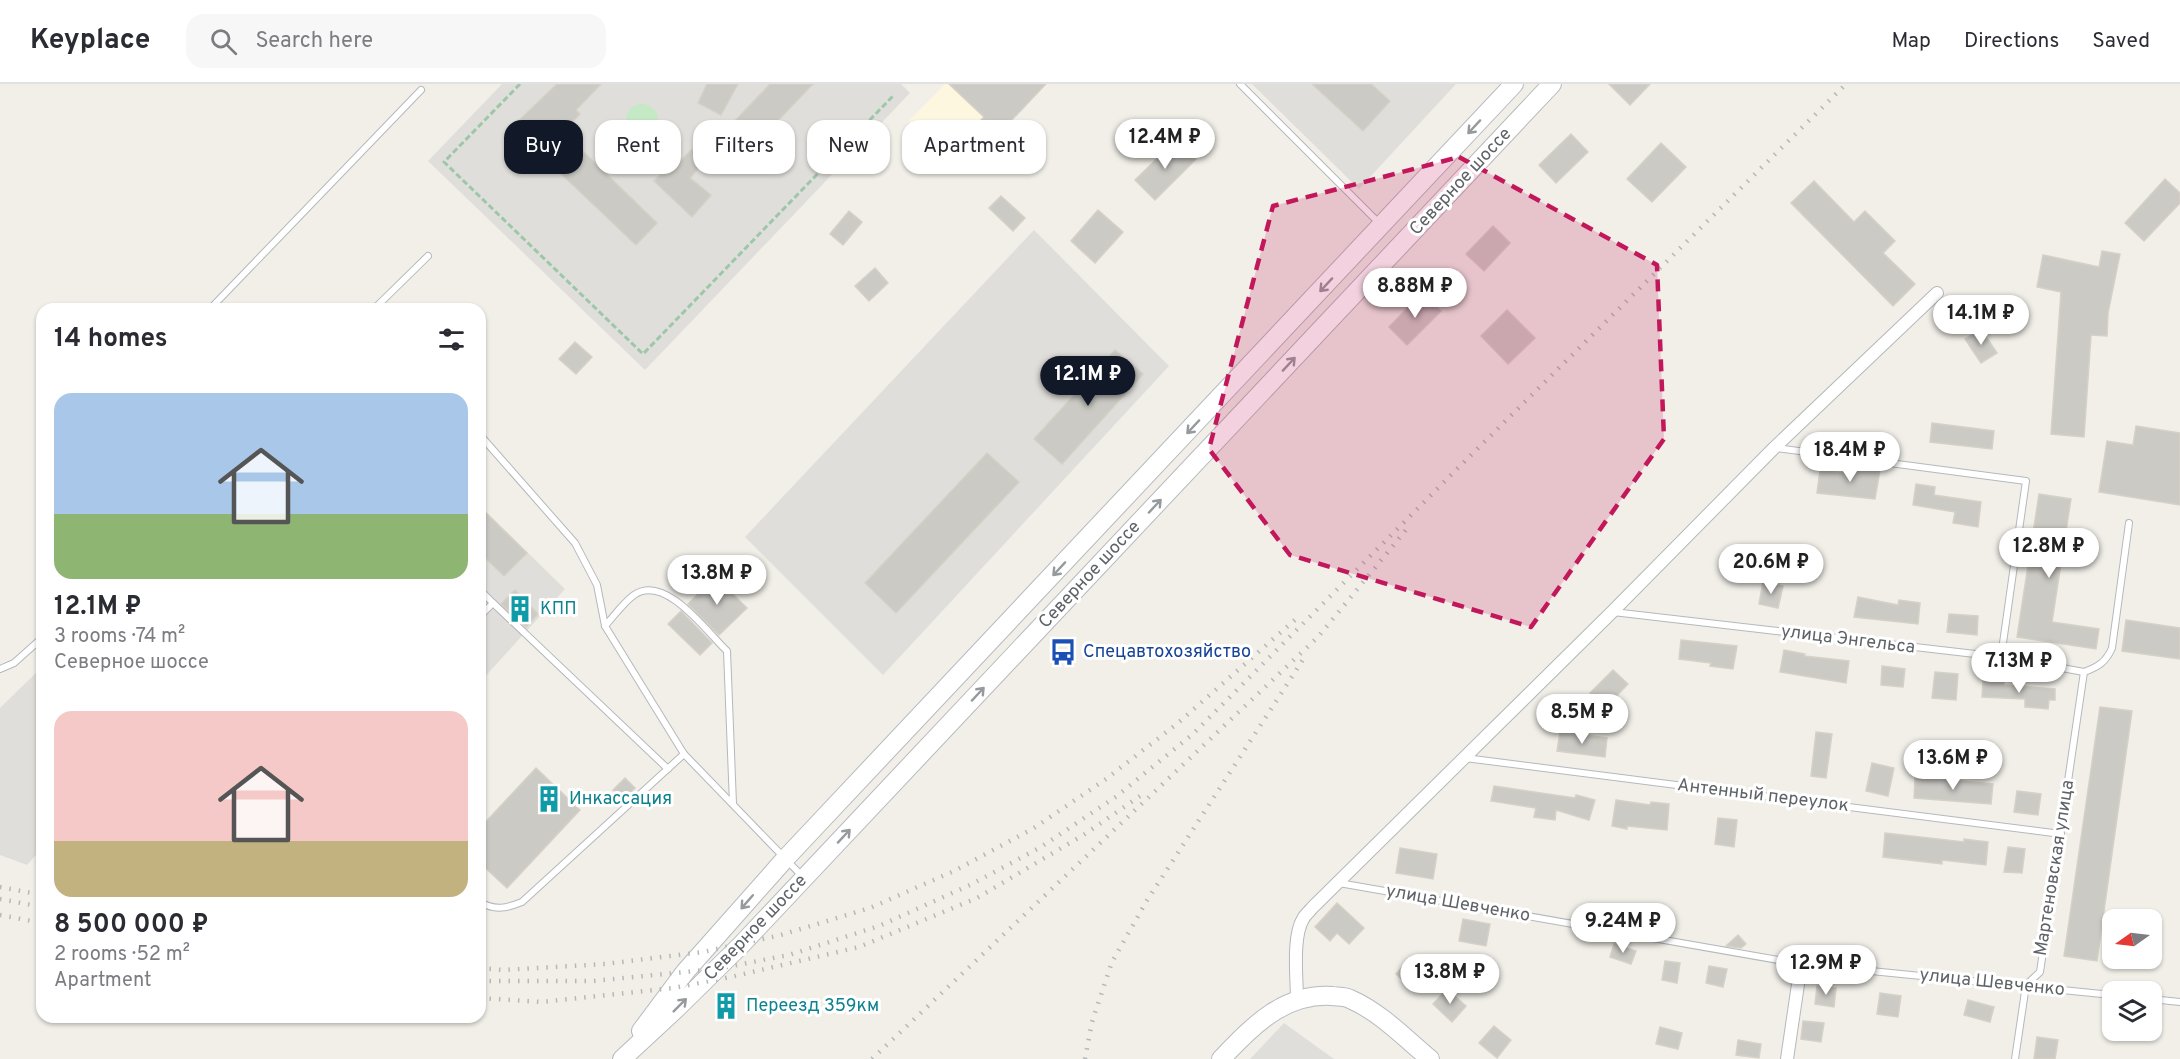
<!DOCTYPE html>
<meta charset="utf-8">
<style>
:root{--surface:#fff;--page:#f7f7f7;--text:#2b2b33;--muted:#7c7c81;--line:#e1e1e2;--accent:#111827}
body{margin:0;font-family:Overpass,sans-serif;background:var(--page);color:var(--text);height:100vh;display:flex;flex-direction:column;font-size:22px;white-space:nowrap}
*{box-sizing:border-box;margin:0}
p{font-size:20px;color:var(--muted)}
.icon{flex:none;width:33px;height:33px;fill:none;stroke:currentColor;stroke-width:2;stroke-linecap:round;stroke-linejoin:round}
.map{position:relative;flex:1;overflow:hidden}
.panel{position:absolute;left:36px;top:219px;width:450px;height:720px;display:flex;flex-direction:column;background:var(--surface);border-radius:18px;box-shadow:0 2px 4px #0004}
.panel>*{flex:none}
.top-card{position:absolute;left:504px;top:36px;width:570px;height:54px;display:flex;gap:12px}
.needle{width:39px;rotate:256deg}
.tools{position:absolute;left:2102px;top:825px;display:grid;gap:12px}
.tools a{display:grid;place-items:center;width:60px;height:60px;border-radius:12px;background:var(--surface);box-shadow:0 2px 4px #0004;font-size:30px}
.price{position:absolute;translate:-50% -51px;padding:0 14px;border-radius:21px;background:#fff;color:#222;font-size:20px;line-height:39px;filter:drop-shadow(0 2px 3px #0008)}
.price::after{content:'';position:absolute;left:50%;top:36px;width:18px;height:14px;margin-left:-9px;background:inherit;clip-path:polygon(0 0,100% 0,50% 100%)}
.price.selected{background:var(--accent);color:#fff}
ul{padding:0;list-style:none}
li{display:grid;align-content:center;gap:12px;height:318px;padding:0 18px}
li span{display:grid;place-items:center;height:186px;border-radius:18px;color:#555}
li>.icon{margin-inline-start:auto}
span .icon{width:108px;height:108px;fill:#fffc;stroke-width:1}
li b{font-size:26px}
h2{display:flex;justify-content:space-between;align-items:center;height:72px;padding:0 18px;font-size:26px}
.chip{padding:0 21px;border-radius:18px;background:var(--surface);box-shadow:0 2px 4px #0004;font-size:21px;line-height:54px}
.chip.selected{background:var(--accent);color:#fff}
header{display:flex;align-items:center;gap:36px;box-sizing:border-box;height:84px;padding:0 30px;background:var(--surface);border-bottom:2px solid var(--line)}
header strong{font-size:28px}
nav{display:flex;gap:33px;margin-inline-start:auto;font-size:21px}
.search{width:420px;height:54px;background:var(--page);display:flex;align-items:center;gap:15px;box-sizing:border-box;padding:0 21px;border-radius:18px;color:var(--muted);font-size:22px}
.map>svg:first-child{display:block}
.commercial{fill:#fef7e0}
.industrial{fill:#e0deda}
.green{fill:#c5e8c5}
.building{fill:#cccac5;stroke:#d6d1c6;stroke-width:1.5}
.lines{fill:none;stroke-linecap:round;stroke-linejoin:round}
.lane-casing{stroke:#b5b8bc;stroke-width:8}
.street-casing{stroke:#b5b8bc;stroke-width:14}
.secondary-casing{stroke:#b6babf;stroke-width:20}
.path{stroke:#9cc7a9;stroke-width:3;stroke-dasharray:6 3;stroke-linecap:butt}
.lane{stroke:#fff;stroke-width:6}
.street{stroke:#fff;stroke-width:12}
.secondary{stroke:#fff;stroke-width:18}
.rail{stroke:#b6b7b8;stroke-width:4.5;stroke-dasharray:1.5 8;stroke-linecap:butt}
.oneway{stroke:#979a9d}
.marked{fill:#c2185b;fill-opacity:0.2;stroke:#c2185b;stroke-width:4.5;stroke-dasharray:12 8;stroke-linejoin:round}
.labels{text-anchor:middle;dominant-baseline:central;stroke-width:6;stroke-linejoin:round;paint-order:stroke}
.street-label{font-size:18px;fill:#5f6368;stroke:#fff}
.culture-label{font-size:18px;fill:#0d838f;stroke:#fff;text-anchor:start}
.transit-label{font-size:18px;fill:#164399;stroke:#fff;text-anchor:start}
</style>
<header>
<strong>Keyplace</strong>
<div class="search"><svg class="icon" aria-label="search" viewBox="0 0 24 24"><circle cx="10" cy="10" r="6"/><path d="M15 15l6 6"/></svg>Search here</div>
<nav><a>Map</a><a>Directions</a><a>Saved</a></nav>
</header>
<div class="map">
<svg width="2180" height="975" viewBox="0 0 2180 975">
<rect width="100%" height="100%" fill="#f1efe8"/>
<path class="commercial" d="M 945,0 L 1048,0 L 960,90 L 908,38 Z"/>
<g class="industrial">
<path d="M 502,0 L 901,0 L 910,9 L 645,286 L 428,77 Z"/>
<path d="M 1252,0 L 1456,0 L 1359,105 Z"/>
<path d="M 1034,146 L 1169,282 L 883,591 L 745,453 Z"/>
<path d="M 480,422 L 565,505 L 480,598 Z"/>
<path d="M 42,583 L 42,764 L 27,781 L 0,771 L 0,624 Z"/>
<path d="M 1284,939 L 1334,975 L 1250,975 Z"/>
</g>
<circle class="green" cx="642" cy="36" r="16"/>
<g class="building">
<path d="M 557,0 L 601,0 L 576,26 L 580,30 L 563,48 L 657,139 L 636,161 L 512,43 Z"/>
<path d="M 707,0 L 738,0 L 721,31 L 698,19 Z"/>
<path d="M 770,0 L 813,0 L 752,64 L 729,43 Z"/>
<path d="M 949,0 L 1046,0 L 989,60 L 973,44 L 984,33 Z"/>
<path d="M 1312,0 L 1371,0 L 1390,17 L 1363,47 Z"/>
<path d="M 1609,0 L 1650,0 L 1630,21 Z"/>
<path d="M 1571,50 L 1588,68 L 1556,99 L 1539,81 Z"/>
<path d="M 1176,56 L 1196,75 L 1155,116 L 1135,96 Z"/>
<path d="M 1661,59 L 1686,83 L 1652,118 L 1627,95 Z"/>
<path d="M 692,65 L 706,76 L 690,94 L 711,111 L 692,133 L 654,97 L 665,86 L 669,89 Z"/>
<path d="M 2165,95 L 2180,109 L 2180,119 L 2144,157 L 2125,139 Z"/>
<path d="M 1814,97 L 1854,138 L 1865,127 L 1895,157 L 1883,169 L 1915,200 L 1893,222 L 1791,119 Z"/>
<path d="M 1001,112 L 1025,134 L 1013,147 L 989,124 Z"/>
<path d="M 1098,126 L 1123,148 L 1095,179 L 1071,157 Z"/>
<path d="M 849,127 L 862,138 L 843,161 L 830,150 Z"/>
<path d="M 1493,142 L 1510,159 L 1484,187 L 1466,170 Z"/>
<path d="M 2102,167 L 2120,170 L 2108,229 L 2107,252 L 2091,251 L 2084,353 L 2051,350 L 2061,208 L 2037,203 L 2043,171 L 2099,183 Z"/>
<path d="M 875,184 L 888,199 L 869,217 L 855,202 Z"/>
<path d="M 1422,209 L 1441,227 L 1407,261 L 1389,243 Z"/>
<path d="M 1507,226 L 1535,254 L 1508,280 L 1481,252 Z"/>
<path d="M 1981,245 L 1997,269 L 1981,279 L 1965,255 Z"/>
<path d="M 575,258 L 592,273 L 576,290 L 559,275 Z"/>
<path d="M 1115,266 L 1143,290 L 1062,380 L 1034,355 Z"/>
<path d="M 1932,339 L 1994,347 L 1992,365 L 1930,358 Z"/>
<path d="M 2136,342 L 2180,349 L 2180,421 L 2099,408 L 2107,357 L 2133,361 Z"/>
<path d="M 987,369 L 1019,398 L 896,529 L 865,499 Z"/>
<path d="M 1855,382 L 1880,386 L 1875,415 L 1817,409 L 1820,386 L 1853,390 Z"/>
<path d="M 1916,400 L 1935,403 L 1934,411 L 1981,418 L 1978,443 L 1953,439 L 1955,428 L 1913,421 Z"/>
<path d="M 2039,410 L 2071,415 L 2052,538 L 2099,545 L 2096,565 L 2017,553 Z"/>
<path d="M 480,423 L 527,469 L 504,492 L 480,469 Z"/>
<path d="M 715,493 L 747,524 L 719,551 L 688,520 Z"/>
<path d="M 1763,498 L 1783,502 L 1778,524 L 1759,520 Z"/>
<path d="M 515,506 L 538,530 L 526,543 L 501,520 Z"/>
<path d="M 1858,513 L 1898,521 L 1899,516 L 1920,519 L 1918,540 L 1854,533 Z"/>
<path d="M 681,527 L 712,559 L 700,571 L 668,540 Z"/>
<path d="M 1949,530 L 1978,532 L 1977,551 L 1947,548 Z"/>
<path d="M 2126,536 L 2180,544 L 2180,575 L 2122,567 Z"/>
<path d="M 1681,556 L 1737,562 L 1733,585 L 1710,582 L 1711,579 L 1679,575 Z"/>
<path d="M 1784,566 L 1805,570 L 1804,572 L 1849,577 L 1846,599 L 1780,588 Z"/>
<path d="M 1882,582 L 1905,585 L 1903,603 L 1881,601 Z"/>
<path d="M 1613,586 L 1628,600 L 1605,624 L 1590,609 Z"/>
<path d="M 1935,588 L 1958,590 L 1956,616 L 1932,614 Z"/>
<path d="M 1983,596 L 2004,596 L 2004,601 L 2055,605 L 2055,616 L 2049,616 L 2048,625 L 2025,623 L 2025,615 L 1982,613 Z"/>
<path d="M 2100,623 L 2132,627 L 2097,877 L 2064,872 Z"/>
<path d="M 1560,648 L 1607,654 L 1605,673 L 1557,667 Z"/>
<path d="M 1816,648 L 1832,650 L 1826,694 L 1811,692 Z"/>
<path d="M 1872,679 L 1894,684 L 1888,712 L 1866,707 Z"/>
<path d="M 536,684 L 580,726 L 507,804 L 480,779 L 480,744 Z"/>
<path d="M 1915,693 L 1993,700 L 1991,720 L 1914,714 Z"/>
<path d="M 625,694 L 635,704 L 624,716 L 613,706 Z"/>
<path d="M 1494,702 L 1575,714 L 1576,711 L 1595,716 L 1589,736 L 1556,726 L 1555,736 L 1534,733 L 1536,724 L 1491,717 Z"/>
<path d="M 2017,707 L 2041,710 L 2038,731 L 2014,728 Z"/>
<path d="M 1616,716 L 1650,721 L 1651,718 L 1669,720 L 1667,746 L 1627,742 L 1627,745 L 1612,742 Z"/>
<path d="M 1718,734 L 1737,736 L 1734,763 L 1715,760 Z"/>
<path d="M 1885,749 L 1964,758 L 1964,755 L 1988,758 L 1986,781 L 1942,776 L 1942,780 L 1883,773 Z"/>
<path d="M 2008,763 L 2025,765 L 2022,789 L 2004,788 Z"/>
<path d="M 1400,764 L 1437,770 L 1433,795 L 1396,789 Z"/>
<path d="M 1337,819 L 1364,844 L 1349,860 L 1337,849 L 1330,857 L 1315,843 Z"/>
<path d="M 1463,835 L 1490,840 L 1486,862 L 1459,857 Z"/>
<path d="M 1738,851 L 1746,860 L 1741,864 L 1726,862 Z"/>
<path d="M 1614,860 L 1636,867 L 1631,880 L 1610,873 Z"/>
<path d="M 1411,873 L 1425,886 L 1410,903 L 1396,890 Z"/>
<path d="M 1665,877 L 1680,879 L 1677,899 L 1662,896 Z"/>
<path d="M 1709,882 L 1727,885 L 1723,903 L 1706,899 Z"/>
<path d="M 1817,902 L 1836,904 L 1834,923 L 1815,920 Z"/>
<path d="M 1447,905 L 1466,922 L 1452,938 L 1433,920 Z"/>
<path d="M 1880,909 L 1901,912 L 1898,933 L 1877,930 Z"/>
<path d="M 1968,916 L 1994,923 L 1990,938 L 1964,931 Z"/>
<path d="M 1803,937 L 1824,939 L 1821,958 L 1801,955 Z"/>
<path d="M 1494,942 L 1511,956 L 1497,974 L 1479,959 Z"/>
<path d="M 1660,943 L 1682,949 L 1678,965 L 1656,960 Z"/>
<path d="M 2037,953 L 2058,956 L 2055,975 L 2034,975 Z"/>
<path d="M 1738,956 L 1761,960 L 1759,974 L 1736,971 Z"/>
</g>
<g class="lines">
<defs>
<g id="lane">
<path d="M 1240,0 L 1379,139"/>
<path d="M 210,225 L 421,6"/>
<path d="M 374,225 L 428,172"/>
<path d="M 480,351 L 575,459 L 597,501 L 605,542 L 684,670 L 802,792"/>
<path d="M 1776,364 L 2026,397 L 2001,573"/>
<path d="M 480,506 L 493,519"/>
<path d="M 1613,528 L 2001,573 L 2084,588 C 2098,583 2106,578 2112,564 L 2129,439"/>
<path d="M 480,532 L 493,519 L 668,685"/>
<path d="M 605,542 C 614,532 623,519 634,511 C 665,489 707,548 727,567 L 733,720"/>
<path d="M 0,585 L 14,579 L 42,554"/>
<path d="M 1465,674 L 2061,750"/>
<path d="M 1339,799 L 1801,880 L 2112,911"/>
<path d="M 480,818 C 495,827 507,824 522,818 L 684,670"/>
<path d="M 2151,915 L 2180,918"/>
<path d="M 2015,975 L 2026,901 L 2040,888 L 2084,588"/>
</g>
<g id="street">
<path d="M 1297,916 C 1297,895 1292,853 1303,835 C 1305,831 1309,828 1312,824 L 1612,528 L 1774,364 L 1937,209"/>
<path d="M 1787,975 L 1801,880"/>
</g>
<g id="secondary">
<path d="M 641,947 L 685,888 L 785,775 L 1514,0"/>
<path d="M 622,975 L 676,925 L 742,860 L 1552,0"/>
<path d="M 1221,975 C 1252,943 1283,909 1332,912 C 1338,913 1344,912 1350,915 C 1380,928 1405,954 1430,975"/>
</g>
</defs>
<use href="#lane" class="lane-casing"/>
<use href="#street" class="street-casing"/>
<use href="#secondary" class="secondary-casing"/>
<path class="path" d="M 520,0 L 444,78 L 643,270 L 893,12"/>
<use href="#lane" class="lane"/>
<use href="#street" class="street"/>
<use href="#secondary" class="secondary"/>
<g class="rail">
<path d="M 0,803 L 42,811"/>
<path d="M 0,815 L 42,823"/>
<path d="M 0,831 L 42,839"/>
<path d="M 480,884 L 503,886 L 605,880 L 703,868 L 781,851 L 870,824 L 954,787 L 1034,744 L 1106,695 L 1178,639 L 1297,534"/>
<path d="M 480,897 L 593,897 L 716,885 L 789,871 L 879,842 L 970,801 L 1041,763 L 1117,712 L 1194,649 L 1460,382 L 1846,0"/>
<path d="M 480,914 L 541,918 L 673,904 L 731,893 L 859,863 L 977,814 L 1085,750 L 1143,710"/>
<path d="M 872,975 L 1318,553 L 1406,446"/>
<path d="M 1085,975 L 1092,938 L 1112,878 L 1146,818 L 1306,571"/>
</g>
</g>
<defs><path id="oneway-shaft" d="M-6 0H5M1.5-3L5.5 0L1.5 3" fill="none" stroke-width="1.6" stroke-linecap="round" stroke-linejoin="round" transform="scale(1.5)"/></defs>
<g class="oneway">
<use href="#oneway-shaft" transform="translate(1474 43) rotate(133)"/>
<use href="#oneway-shaft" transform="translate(1326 201) rotate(133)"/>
<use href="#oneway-shaft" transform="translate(1289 280) rotate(-47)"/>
<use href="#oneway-shaft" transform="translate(1193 343) rotate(133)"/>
<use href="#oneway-shaft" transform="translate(1155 422) rotate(-47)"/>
<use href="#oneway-shaft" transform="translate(1059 485) rotate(133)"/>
<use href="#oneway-shaft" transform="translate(978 610) rotate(-47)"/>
<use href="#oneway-shaft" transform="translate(844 752) rotate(-47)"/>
<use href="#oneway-shaft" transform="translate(747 818) rotate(131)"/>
<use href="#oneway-shaft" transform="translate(680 921) rotate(-45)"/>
</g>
<path class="marked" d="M 1459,73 L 1657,181 L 1664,355 L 1531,543 L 1290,471 L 1209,365 L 1273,122 Z"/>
<defs>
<symbol id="building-bare" viewBox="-9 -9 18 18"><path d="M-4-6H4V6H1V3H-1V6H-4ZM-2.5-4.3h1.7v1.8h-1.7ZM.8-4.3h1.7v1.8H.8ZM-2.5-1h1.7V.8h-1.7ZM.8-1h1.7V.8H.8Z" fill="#0f9aa8" stroke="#fff" stroke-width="2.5" paint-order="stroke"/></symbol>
<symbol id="bus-bare" viewBox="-9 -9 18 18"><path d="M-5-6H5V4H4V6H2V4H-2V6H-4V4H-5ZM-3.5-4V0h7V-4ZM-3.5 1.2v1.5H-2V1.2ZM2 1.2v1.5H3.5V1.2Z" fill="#1a4fb4" stroke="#fff" stroke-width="2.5" paint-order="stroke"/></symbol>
</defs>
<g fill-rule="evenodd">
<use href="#building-bare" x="501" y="506" width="38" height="38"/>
<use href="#bus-bare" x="1044" y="549" width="38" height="38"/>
<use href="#building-bare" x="530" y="696" width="38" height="38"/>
<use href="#building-bare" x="707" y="903" width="38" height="38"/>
</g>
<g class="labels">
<g class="street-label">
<text transform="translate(1461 98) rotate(-47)">Северное шоссе</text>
<text transform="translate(1090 491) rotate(-47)">Северное шоссе</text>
<text transform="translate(1848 556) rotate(7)">улица Энгельса</text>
<text transform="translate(1763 712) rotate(7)">Антенный переулок</text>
<text transform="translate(2055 784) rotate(-81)">Мартеновская улица</text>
<text transform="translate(1458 820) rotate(10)">улица Шевченко</text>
<text transform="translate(756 844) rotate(-46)">Северное шоссе</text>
<text transform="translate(1992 899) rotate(6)">улица Шевченко</text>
</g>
<g class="culture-label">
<text x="540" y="525">КПП</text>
<text x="569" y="715">Инкассация</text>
<text x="746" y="922">Переезд 359км</text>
</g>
<g class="transit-label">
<text x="1083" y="568">Спецавтохозяйство</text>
</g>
</g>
</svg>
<div class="tools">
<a><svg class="needle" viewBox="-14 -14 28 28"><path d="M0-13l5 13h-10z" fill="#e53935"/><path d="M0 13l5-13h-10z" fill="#7c7c81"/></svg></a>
<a><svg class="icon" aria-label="layers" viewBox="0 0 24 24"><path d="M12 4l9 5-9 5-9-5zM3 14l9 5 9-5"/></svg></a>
</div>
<b class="price" style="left:1165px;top:86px">12.4M ₽</b>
<b class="price" style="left:1415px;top:235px">8.88M ₽</b>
<b class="price" style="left:1981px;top:262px">14.1M ₽</b>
<b class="price selected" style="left:1088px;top:323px">12.1M ₽</b>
<b class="price" style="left:1850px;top:399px">18.4M ₽</b>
<b class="price" style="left:2049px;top:495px">12.8M ₽</b>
<b class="price" style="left:1771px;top:511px">20.6M ₽</b>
<b class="price" style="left:717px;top:522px">13.8M ₽</b>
<b class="price" style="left:2019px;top:610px">7.13M ₽</b>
<b class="price" style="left:1582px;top:661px">8.5M ₽</b>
<b class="price" style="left:1953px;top:707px">13.6M ₽</b>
<b class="price" style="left:1623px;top:870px">9.24M ₽</b>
<b class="price" style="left:1826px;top:912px">12.9M ₽</b>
<b class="price" style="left:1450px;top:921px">13.8M ₽</b>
<div class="top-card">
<a class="chip selected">Buy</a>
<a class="chip">Rent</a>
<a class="chip">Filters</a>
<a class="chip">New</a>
<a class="chip">Apartment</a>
</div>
<section class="panel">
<h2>14 homes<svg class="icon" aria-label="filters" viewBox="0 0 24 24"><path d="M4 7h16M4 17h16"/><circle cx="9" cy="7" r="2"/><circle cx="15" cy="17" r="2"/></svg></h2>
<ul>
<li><span style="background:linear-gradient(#a9c7e8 65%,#8fb573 0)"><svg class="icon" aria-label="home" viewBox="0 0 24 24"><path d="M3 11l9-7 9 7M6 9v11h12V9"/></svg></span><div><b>12.1M ₽</b><p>3 rooms · 74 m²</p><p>Северное шоссе</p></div></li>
<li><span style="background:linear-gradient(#f6c9c9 70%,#c2b280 0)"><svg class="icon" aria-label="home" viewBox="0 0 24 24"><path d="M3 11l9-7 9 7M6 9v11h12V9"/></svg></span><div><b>8 500 000 ₽</b><p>2 rooms · 52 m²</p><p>Apartment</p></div></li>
</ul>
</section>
</div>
